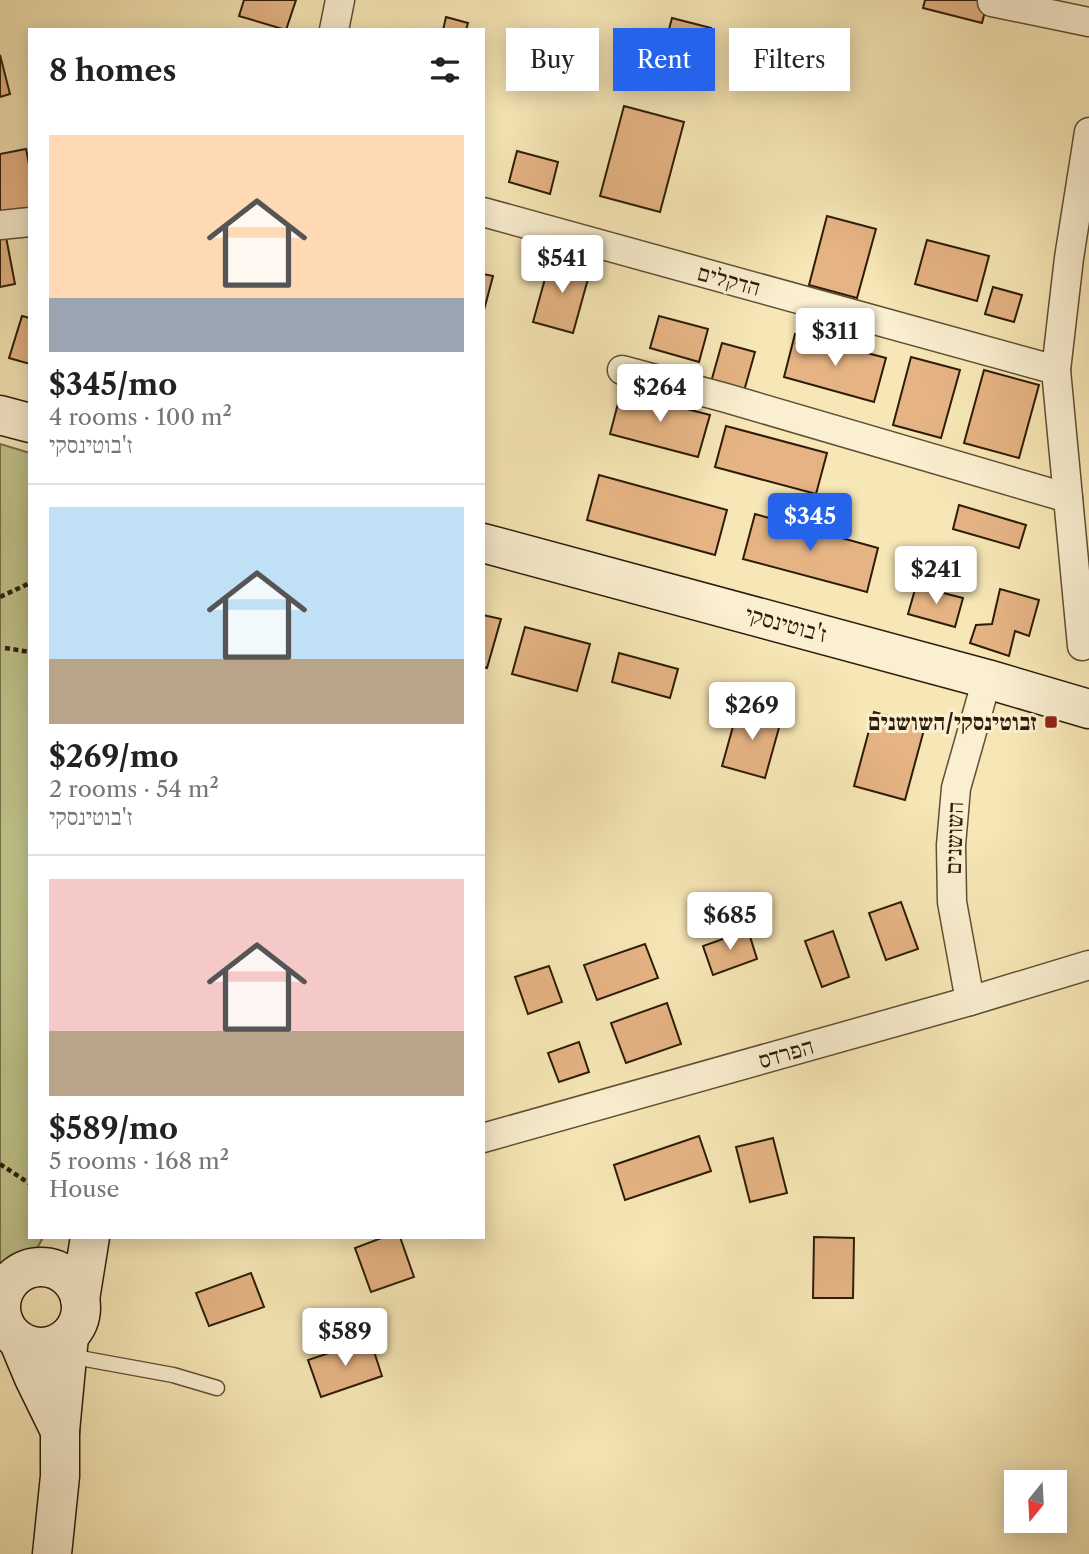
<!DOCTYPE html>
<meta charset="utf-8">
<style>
:root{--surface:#fff;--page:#f2f2f2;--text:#222;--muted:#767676;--line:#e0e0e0;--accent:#2563eb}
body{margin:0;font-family:"Libre Caslon Text","Frank Ruhl Libre",serif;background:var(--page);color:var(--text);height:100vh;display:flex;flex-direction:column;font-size:26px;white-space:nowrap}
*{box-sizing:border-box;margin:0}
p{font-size:23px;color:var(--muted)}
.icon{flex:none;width:38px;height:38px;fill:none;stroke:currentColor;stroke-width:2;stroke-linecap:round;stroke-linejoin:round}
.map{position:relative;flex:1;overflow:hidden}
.side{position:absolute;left:28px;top:28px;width:457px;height:1211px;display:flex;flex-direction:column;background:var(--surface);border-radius:0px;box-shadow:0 4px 18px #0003}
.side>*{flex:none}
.guide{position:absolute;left:506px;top:28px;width:478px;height:63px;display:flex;gap:14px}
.needle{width:46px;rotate:198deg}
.buttons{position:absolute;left:1004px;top:1470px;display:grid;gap:14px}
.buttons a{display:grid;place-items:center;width:63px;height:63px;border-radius:0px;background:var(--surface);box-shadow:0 4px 18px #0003;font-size:35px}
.price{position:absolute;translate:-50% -60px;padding:0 16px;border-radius:7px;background:#fff;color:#222;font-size:23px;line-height:46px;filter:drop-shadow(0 2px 4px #0008)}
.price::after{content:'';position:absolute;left:50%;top:42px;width:21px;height:16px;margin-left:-10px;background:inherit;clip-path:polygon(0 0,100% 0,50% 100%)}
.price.active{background:var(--accent);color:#fff}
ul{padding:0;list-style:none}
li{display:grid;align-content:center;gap:14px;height:371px;padding:0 21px}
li+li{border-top:2px solid var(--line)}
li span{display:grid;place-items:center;height:217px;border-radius:0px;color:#555}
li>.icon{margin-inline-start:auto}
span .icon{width:126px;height:126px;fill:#fffc;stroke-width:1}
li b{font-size:30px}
h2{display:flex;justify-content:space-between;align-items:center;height:84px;padding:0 21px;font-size:30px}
.chip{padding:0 24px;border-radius:0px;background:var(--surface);box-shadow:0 4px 18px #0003;font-size:24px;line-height:63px}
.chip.active{background:var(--accent);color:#fff}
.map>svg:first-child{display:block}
.green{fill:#c0c48b;stroke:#76704a;stroke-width:2}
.building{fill:#e6b484;stroke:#2d1c09;stroke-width:2}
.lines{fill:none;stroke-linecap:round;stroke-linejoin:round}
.lane-casing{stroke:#604f34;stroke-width:17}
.street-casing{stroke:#604f34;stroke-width:31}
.secondary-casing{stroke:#2d1c09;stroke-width:41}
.path{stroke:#2d1c09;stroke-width:4.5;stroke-dasharray:5 3.5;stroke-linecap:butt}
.lane{stroke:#faefd0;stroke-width:14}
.street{stroke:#faefd0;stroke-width:28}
.secondary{stroke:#faefd0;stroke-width:38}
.poi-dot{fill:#8f2418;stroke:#faefd0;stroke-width:2.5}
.labels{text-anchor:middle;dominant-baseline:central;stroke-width:6;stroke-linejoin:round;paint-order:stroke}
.street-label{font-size:23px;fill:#2d1c09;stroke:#faefd0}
.poi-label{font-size:23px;font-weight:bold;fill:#2d1c09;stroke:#faefd0;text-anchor:end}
</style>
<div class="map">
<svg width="1089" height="1554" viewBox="0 0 1089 1554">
<rect width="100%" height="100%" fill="#f7e7b6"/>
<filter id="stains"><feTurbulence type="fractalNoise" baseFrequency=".00286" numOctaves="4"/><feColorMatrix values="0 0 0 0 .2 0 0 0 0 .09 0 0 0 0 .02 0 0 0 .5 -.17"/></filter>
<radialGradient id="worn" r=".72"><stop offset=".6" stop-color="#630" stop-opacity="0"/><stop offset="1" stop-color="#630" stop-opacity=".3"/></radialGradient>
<path class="green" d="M 0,444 L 30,453 L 30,1237 L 43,1237 C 31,1262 25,1265 0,1274 Z"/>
<g class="building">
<path d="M 244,0 L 296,0 L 286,30 L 239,16 Z"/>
<path d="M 925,0 L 988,0 L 982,23 L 923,8 Z"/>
<path d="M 446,17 L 468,23 L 466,30 L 443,30 Z"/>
<path d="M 672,18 L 711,28 L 694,88 L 656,78 Z"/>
<path d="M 0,55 L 10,94 L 0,97 Z"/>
<path d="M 624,106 L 684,122 L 660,212 L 600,196 Z"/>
<path d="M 26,149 L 30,169 L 30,211 L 0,217 L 0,154 Z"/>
<path d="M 517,151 L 558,162 L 550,194 L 509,182 Z"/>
<path d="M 827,216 L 876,229 L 857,298 L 809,285 Z"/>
<path d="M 6,237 L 15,284 L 0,287 L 0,238 Z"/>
<path d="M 927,240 L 989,256 L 977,301 L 915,284 Z"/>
<path d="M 551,257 L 591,268 L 573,333 L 533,322 Z"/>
<path d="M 483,274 L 493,276 L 483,314 Z"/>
<path d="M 993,287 L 1022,295 L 1014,322 L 985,314 Z"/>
<path d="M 22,316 L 30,318 L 30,364 L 9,358 Z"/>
<path d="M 659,316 L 708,329 L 699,362 L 650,348 Z"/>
<path d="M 795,334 L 886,358 L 874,402 L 784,377 Z"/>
<path d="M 722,343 L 755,352 L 744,391 L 711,382 Z"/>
<path d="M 911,357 L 960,370 L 941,438 L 893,425 Z"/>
<path d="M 984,370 L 1039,385 L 1019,458 L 964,443 Z"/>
<path d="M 621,392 L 710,415 L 698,457 L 610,434 Z"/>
<path d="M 726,426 L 827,453 L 816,494 L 715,467 Z"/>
<path d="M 599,475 L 727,510 L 715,555 L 587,520 Z"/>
<path d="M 959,505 L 1026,525 L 1019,548 L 953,529 Z"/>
<path d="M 755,514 L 878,548 L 867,592 L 743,559 Z"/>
<path d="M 916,586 L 963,598 L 955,627 L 908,614 Z"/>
<path d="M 1000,589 L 1039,600 L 1029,636 L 1015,631 L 1009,656 L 970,643 L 976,625 L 992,624 Z"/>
<path d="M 483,615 L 501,619 L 487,668 L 483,667 Z"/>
<path d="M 525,627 L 590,644 L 577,691 L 512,674 Z"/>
<path d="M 619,653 L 678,669 L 670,698 L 612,682 Z"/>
<path d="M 739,705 L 782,717 L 765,778 L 722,766 Z"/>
<path d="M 874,712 L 925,726 L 905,800 L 854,786 Z"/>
<path d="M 901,902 L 918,949 L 886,960 L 869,913 Z"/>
<path d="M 748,930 L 757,959 L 713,975 L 703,946 Z"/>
<path d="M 833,931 L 849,977 L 822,987 L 805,941 Z"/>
<path d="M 645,944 L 658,978 L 597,1000 L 584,965 Z"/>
<path d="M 549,966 L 562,1002 L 528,1014 L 515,977 Z"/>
<path d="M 667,1003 L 681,1044 L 626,1063 L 611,1023 Z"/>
<path d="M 579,1042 L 589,1072 L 559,1082 L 548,1053 Z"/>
<path d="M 699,1136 L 711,1171 L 625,1200 L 614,1165 Z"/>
<path d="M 773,1138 L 787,1193 L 750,1202 L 736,1147 Z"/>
<path d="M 384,1237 L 400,1237 L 414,1277 L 371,1292 L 355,1248 Z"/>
<path d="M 814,1237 L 854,1238 L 853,1298 L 813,1298 Z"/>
<path d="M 251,1273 L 264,1307 L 209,1326 L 196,1293 Z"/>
<path d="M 370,1339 L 382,1376 L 321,1397 L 308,1360 Z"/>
</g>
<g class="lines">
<defs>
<path id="lane" d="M 69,1356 L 173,1375 L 217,1388"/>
<g id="street">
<path d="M 992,2 L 1089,22"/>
<path d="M 334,30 L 340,0"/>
<path d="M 483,212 L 1056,370"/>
<path d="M 0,225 L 30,222"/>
<path d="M 622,370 L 726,398 L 1068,498"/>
<path d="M 1082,646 L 1056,370 L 1069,258 L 1089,132"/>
<path d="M 970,1001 L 952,902 L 951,845 L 956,788 L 987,679"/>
<path d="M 483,1138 L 970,1001 L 1089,965"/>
</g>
<g id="secondary">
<path d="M 0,415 L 30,423"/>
<path d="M 483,543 L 987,679 L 1089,709"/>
<circle cx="41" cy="1307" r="40"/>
<path d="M 80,1299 L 90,1237"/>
<path d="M 18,1340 L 34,1378 L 60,1431"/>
<path d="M 52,1554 L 60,1476 L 60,1431 L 69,1336"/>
</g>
</defs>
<use href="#lane" class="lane-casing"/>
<use href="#street" class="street-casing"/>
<use href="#secondary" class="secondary-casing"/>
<g class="path">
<path d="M 0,597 L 30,583"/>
<path d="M 5,648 L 30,652"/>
<path d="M 0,1164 L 30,1184"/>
</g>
<use href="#lane" class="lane"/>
<use href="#street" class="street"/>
<use href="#secondary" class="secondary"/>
</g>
<rect class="poi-dot" x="1044" y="715" width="14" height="14" rx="3.5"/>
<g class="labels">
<g class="street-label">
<text transform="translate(729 280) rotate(15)">הדקלים</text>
<text transform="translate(786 624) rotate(15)">ז'בוטינסקי</text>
<text transform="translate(954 838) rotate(-88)">השושנים</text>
<text transform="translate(786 1053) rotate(-16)">הפרדס</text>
</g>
<g class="poi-label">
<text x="1037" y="722">זבוטינסקי/השושנים</text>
</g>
</g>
<rect width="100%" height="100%" filter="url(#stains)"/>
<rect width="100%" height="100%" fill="url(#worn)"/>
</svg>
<div class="buttons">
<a><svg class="needle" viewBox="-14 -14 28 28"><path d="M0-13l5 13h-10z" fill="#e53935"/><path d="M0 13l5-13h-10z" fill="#767676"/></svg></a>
</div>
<b class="price" style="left:562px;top:295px">$541</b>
<b class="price" style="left:835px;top:368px">$311</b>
<b class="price" style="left:660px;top:424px">$264</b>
<b class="price active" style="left:810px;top:553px">$345</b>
<b class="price" style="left:936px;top:606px">$241</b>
<b class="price" style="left:752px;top:742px">$269</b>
<b class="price" style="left:730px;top:952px">$685</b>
<b class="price" style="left:345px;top:1368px">$589</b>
<div class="guide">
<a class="chip">Buy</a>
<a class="chip active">Rent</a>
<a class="chip">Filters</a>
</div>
<section class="side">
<h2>8 homes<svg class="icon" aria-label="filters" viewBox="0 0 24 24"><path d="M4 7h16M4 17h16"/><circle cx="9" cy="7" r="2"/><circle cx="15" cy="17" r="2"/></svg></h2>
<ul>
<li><span style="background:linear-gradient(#ffd9b3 75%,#9aa5b1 0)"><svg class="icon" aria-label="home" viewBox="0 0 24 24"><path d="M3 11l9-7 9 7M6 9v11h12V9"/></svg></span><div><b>$345/mo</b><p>4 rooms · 100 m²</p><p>ז'בוטינסקי</p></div></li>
<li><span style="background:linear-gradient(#bfe0f5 70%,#b9a48a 0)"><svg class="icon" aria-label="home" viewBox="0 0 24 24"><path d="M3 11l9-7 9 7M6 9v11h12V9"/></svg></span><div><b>$269/mo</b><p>2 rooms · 54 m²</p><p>ז'בוטינסקי</p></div></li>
<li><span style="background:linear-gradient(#f6c9c9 70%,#b9a48a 0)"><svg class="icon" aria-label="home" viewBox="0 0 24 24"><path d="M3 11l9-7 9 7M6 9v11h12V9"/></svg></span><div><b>$589/mo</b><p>5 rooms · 168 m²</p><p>House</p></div></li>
</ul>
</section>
</div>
